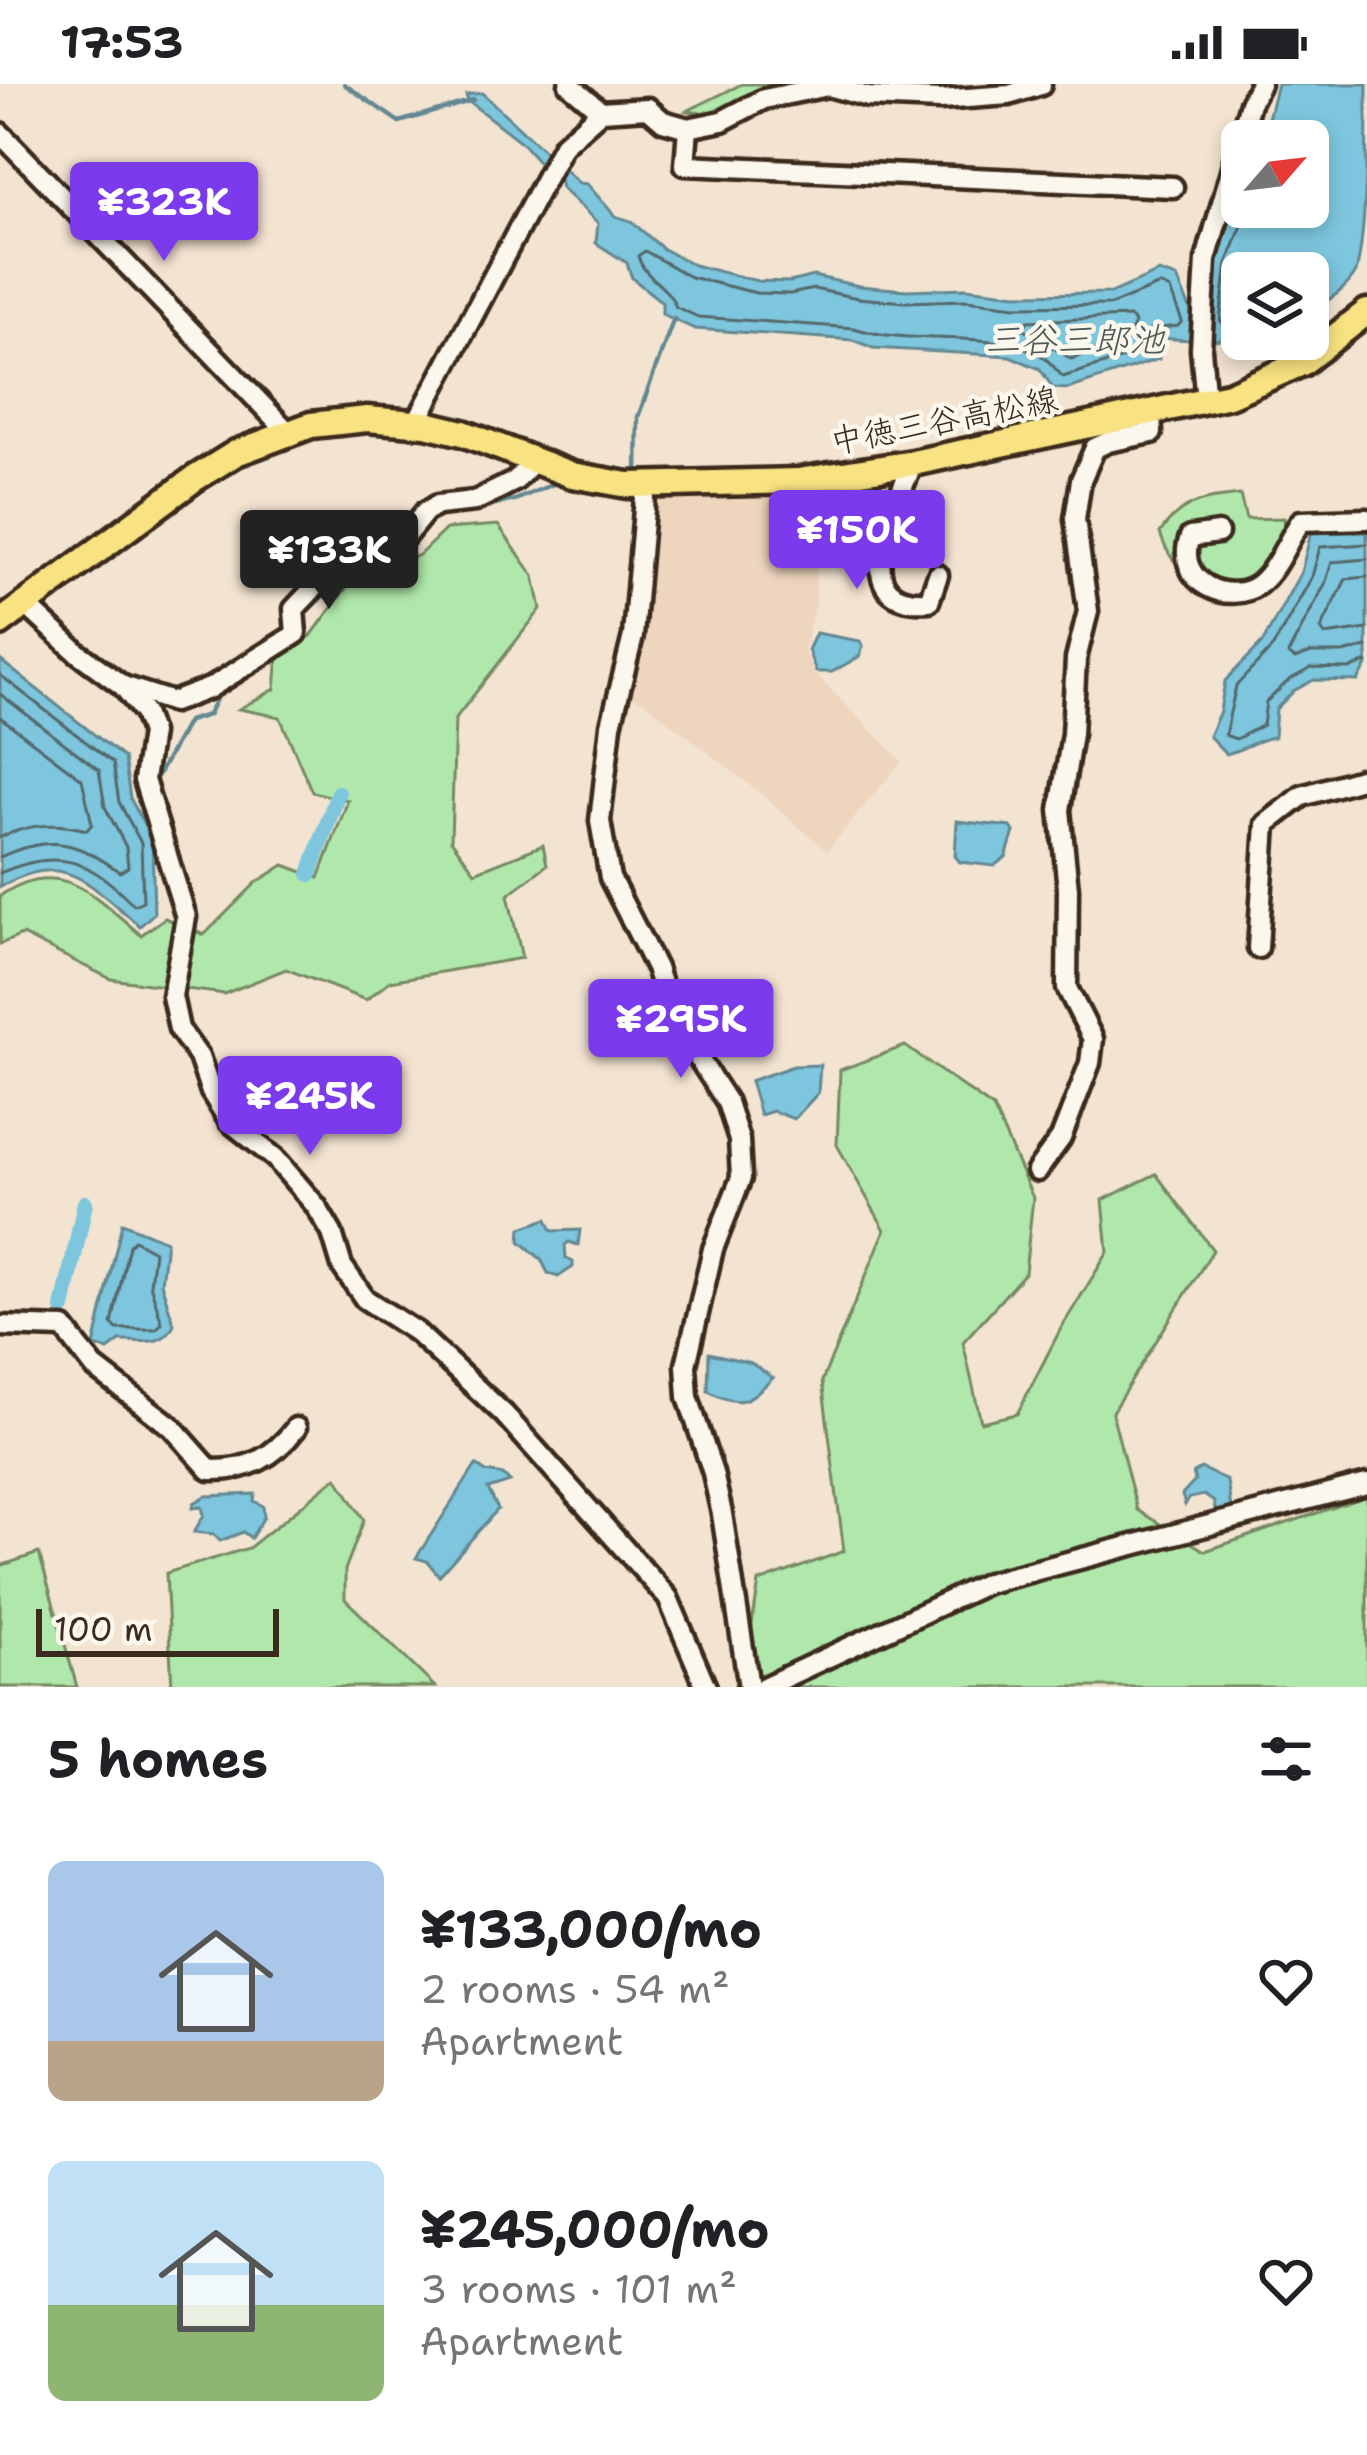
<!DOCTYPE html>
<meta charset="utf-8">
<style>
:root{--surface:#fff;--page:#f2f2f2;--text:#202124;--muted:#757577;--accent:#7c3aed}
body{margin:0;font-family:"Shantell Sans","Klee One",sans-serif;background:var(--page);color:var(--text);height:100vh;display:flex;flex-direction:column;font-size:45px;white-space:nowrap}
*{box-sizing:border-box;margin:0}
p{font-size:39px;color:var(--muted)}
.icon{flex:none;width:66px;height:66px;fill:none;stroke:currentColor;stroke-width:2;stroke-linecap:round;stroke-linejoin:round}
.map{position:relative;height:1603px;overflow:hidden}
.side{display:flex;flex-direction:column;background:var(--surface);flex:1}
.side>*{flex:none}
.needle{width:78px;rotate:62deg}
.fabs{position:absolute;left:1221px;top:36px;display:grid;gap:24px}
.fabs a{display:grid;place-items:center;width:108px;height:108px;border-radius:18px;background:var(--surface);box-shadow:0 6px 18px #0003;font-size:60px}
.scale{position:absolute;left:36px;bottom:30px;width:243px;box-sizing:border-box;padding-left:12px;border:6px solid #3b2a1e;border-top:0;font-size:33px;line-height:42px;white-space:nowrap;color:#3b2a1e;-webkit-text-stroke:9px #fbf7ec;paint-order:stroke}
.price{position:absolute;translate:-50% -102px;padding:0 27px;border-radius:12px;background:var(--accent);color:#fff;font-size:39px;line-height:78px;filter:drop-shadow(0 3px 6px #0008)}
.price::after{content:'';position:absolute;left:50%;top:72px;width:36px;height:27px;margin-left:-18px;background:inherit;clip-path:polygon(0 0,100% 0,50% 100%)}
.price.selected{background:#222;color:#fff}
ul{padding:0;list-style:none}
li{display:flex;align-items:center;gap:36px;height:300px;padding:0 48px}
li span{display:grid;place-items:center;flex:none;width:336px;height:240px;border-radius:18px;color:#555}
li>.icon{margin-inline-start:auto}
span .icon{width:144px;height:144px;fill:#fffc;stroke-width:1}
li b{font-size:51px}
h2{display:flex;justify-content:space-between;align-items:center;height:144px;padding:0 48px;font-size:51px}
.status{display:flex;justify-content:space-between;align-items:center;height:84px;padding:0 60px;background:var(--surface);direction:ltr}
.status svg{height:33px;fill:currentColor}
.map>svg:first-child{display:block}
.built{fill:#eed5be}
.green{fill:#b0e8ab;stroke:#768964;stroke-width:3}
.water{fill:#7dc6de;stroke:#638891;stroke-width:3}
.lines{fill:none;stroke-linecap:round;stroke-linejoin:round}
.shore{stroke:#55686b;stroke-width:3}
.stream{stroke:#638891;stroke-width:4.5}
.canal{stroke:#7dc6de;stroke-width:16}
.minor-casing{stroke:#3b2a1e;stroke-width:27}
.major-casing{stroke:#3b2a1e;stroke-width:33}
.minor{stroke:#fbf7ec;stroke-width:18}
.major{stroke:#f8e281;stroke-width:24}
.labels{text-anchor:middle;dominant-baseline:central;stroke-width:9;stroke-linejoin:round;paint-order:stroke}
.street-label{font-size:33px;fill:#3b2a1e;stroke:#fbf7ec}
.water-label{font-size:36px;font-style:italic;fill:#4f5958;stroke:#fbf7ec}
</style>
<div class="status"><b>17:53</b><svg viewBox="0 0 49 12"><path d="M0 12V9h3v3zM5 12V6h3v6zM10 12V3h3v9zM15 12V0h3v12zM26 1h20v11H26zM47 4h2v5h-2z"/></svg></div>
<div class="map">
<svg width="1367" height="1603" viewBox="0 0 1367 1603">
<rect width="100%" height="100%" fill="#f3e3d1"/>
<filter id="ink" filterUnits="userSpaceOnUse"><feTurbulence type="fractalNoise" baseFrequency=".00833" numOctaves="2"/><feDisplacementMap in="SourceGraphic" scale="24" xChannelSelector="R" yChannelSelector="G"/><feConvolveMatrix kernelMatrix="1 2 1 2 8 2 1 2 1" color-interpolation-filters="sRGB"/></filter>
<g filter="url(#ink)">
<path class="built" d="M 810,408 L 816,446 L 816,516 L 804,566 L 813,588 L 902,677 L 827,767 L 766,714 L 644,618 L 628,610 L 648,423 L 656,410 Z"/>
<g class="green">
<path d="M 742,0 L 773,0 C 742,22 725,33 687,27 Z"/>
<path d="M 1240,411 L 1246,435 L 1284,434 L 1286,454 L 1252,503 C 1208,498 1175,498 1160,449 C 1181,417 1204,415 1240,411 Z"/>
<path d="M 498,441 L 534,492 L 541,525 L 455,635 L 451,756 L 475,788 L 543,761 L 547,781 L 508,811 L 522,874 L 390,897 L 366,916 L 286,885 L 224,910 L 111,895 L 22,851 L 0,860 L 0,812 C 61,770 95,813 141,851 L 165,834 L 204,851 L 256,799 L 284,781 L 319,794 L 348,716 L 312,708 L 280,633 L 239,625 L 275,605 L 278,572 L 311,552 L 347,503 L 419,471 L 446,445 Z"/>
<path d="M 905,962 L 993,1024 L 1033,1114 L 1025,1189 L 963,1258 L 981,1338 L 1017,1330 L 1060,1246 L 1108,1168 L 1103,1116 L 1156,1090 L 1213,1166 L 1112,1328 L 1137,1426 L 1205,1467 L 1367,1412 L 1367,1603 L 734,1603 L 751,1547 L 759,1498 L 844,1467 L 822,1297 L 885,1146 L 837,1061 L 840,986 Z"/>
<path d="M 337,1393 L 364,1436 L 345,1486 L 345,1515 L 435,1603 L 172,1603 L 166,1489 L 249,1464 Z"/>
<path d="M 39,1469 L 77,1603 L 0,1603 L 0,1482 Z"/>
</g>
<g class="water">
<path d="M 1277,0 L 1367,0 C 1367,50 1367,146 1356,188 C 1347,205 1330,215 1314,225 L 1308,224 L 1308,189 L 1242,189 L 1242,252 L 1207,257 L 1158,254 L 1159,275 L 1068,305 L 1053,304 L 1040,285 L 1010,272 L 873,264 L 853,256 L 695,245 L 662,230 L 662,218 L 632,194 L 627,179 L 596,159 L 598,139 L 561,104 L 558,92 L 543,83 L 521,58 L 468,17 L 466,11 L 482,9 L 579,99 L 587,100 L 615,132 L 631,137 L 663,165 L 694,181 L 757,197 L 790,198 L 813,192 L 859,202 L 906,206 L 966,204 L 1017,210 L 1111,209 L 1159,188 L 1177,194 L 1191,227 L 1197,231 L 1242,104 L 1242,123 L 1308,123 L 1308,57 L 1262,57 Z"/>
<path d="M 1367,448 L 1367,581 L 1358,597 L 1314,596 L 1295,606 L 1276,625 L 1274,653 C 1256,655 1244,666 1226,670 L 1209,652 L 1220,627 L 1225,597 L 1263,558 L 1301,488 L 1311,449 Z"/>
<path d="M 816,549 L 860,557 L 863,562 L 860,572 L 832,588 L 816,588 L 808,566 Z"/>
<path d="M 0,576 L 124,674 L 130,714 L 152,755 L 154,829 L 140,842 C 90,802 67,764 0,803 Z"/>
<path d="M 957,737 L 1011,743 L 1014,748 L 1006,773 L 994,782 L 960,778 L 955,772 Z"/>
<path d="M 820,981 L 818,1009 L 794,1035 L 773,1027 L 760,1031 L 750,997 L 793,982 Z"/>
<path d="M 547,1135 L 552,1147 L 580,1146 L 578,1161 L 569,1158 L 565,1161 L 566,1174 L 573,1178 L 573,1183 L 558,1193 L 548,1189 L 541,1175 L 520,1157 L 521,1144 Z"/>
<path d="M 122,1139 L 166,1157 L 161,1199 L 174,1240 C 164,1264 142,1256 120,1257 L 108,1266 L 94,1262 Z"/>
<path d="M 709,1269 L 751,1279 L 773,1294 C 748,1317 742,1325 708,1307 Z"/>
<path d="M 476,1381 L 486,1388 L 503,1391 L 510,1398 L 488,1405 L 498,1425 L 439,1492 L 427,1477 L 416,1474 Z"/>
<path d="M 1201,1384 L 1227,1397 L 1231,1424 L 1215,1427 L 1214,1418 L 1204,1411 L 1190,1414 L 1185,1421 L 1182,1411 L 1195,1397 L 1193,1389 Z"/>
<path d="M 255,1410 L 254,1417 L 263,1422 L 264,1433 L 251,1454 L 243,1448 L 220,1457 L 213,1450 L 194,1448 L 204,1431 L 202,1423 L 193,1424 L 194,1419 L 206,1412 Z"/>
</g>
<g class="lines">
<g class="shore">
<path d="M 645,167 L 690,193 L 756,209 L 790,210 L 814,205 L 858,214 L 905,218 L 966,216 L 1016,222 L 1111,221 L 1160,201 L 1170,206 L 1182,237 L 1178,242 L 1151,245 L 1142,268 L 1063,293 C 1054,284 1048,274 1035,268 C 989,246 908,262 854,244 L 698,233 L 676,223 C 669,202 645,196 638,172 Z"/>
<path d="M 1129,233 L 1135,239 L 1128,256 L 1071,275 L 1023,244 L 1028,237 Z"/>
<path d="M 1242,241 L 1225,242 L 1220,236 L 1227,180 L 1249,123"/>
<path d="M 1367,460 L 1320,463 L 1312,493 L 1273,563 L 1236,602 L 1225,651 L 1236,655 L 1263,641 L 1266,618 L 1289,596 L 1311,584 L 1349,585 L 1367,578"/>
<path d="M 1367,475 L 1332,478 L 1325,500 L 1288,570 L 1295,575 L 1311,569 L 1343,569 L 1367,563"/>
<path d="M 1367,493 L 1346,495 L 1321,545 L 1325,551 L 1367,545"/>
<path d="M 0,591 L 113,679 L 119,718 L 141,759 L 143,817 L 134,821 C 90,776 59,763 0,789"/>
<path d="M 0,610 L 99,686 L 105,723 L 126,763 L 128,783 L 120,788 C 76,757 51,750 0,773"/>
<path d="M 0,633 L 82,695 L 92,740 L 87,746 C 56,738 30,740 0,753"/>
<path d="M 134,1156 L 154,1167 L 150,1200 L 162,1239 L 156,1245 L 117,1245 L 112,1240 L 129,1161 Z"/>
</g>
<g class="stream">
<path d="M 344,0 L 399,38 L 473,16"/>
<path d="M 583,383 L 637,388 L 638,333 L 674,234"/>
<path d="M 301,533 L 344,492 L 403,471 L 429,437 L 440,432 L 515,416 L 558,398"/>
<path d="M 152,694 L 157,693 L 188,637 L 208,631 L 219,609"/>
</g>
<g class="canal">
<path d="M 310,790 L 338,709"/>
<path d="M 63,1224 L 85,1119"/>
</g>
<defs>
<g id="minor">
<path d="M 569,0 L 601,27"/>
<path d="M 688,44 L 722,37 L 764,15 L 828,2 L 868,13 L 940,16 L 1009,11 L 1041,1"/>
<path d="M 0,49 L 288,348"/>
<path d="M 1206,317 L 1201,265 L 1206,176 L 1250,19 L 1260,0"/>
<path d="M 416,339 L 563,61 L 601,27 L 648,24 L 663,37 L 688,44 L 685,81 L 1173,103"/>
<path d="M 913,379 C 896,421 841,523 929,517 L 938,491"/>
<path d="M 646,402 L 633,552 L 611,641 L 600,737 L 610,794 L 656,884 L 673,935 L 727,1018 L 739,1056 L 741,1094 L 713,1165 L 686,1281 L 688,1313 L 713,1389 L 722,1430 L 749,1603"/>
<path d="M 1218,449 L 1190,453 C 1173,499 1230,523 1259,500 C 1278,484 1287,457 1301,437 L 1367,435"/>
<path d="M 25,520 L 78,569 L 123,602 L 144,629 L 151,649 L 144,696 L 186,833 L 172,912 L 179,945 L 199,973 L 211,1008 L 229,1037 L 275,1074 L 316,1122 L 332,1149 L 342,1182 L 365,1215 L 416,1248 L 504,1330 L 668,1514 L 706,1603"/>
<path d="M 123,602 L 173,618 L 210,604 L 296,550 L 294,525 L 329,488 L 399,460 L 426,427 L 438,421 L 475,417 L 515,397 L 534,377"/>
<path d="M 1258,864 L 1266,740 L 1302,712 L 1367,693"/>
<path d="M 1037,1087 L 1061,1054 L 1090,979 L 1093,955 L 1067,904 L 1068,805 L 1060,726 L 1072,650 L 1076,575 L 1088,527 L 1075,435 L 1081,396 L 1095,364 L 1108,358 L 1152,349 L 1151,328"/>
<path d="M 0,1242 L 64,1244 L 94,1283 L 172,1343 L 210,1386 C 248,1387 273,1374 296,1344"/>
<path d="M 764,1603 L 987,1499 L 1367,1400"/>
</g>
<path id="major" d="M 0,539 L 194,395 L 236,369 L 311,341 L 367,335 L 426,340 L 463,349 L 572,391 L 628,401 L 798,397 L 913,379 L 1229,311 L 1302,279 L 1367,228"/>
</defs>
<use href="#minor" class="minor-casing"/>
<use href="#major" class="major-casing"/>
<use href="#minor" class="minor"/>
<use href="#major" class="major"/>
</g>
</g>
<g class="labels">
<g class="street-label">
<text transform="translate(944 336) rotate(-11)">中徳三谷高松線</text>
</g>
<g class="water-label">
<text x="1075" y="255">三谷三郎池</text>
</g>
</g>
</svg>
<div class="fabs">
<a><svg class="needle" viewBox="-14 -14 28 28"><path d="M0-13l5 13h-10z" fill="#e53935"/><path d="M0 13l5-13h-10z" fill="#757577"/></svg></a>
<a><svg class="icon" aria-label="layers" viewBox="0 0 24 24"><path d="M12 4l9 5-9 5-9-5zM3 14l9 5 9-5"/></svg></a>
</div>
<div class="scale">100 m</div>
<b class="price" style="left:164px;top:180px">¥323K</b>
<b class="price" style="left:857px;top:508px">¥150K</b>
<b class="price selected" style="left:329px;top:528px">¥133K</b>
<b class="price" style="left:681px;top:997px">¥295K</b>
<b class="price" style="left:310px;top:1074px">¥245K</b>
</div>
<section class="side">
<h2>5 homes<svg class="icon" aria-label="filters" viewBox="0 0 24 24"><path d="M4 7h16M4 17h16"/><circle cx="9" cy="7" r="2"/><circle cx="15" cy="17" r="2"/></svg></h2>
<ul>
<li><span style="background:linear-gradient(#a9c7e8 75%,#b9a48a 0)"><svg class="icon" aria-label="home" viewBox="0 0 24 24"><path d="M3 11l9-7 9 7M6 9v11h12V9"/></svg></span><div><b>¥133,000/mo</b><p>2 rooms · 54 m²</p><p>Apartment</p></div><svg class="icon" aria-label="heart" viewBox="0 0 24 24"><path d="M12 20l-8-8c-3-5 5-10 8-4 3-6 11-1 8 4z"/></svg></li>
<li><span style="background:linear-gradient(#bfe0f5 60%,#8fb573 0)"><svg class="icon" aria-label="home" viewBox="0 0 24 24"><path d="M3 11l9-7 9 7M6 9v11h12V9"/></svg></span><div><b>¥245,000/mo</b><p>3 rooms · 101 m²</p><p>Apartment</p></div><svg class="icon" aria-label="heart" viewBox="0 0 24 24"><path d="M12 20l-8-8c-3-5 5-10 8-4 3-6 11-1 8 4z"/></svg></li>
</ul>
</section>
